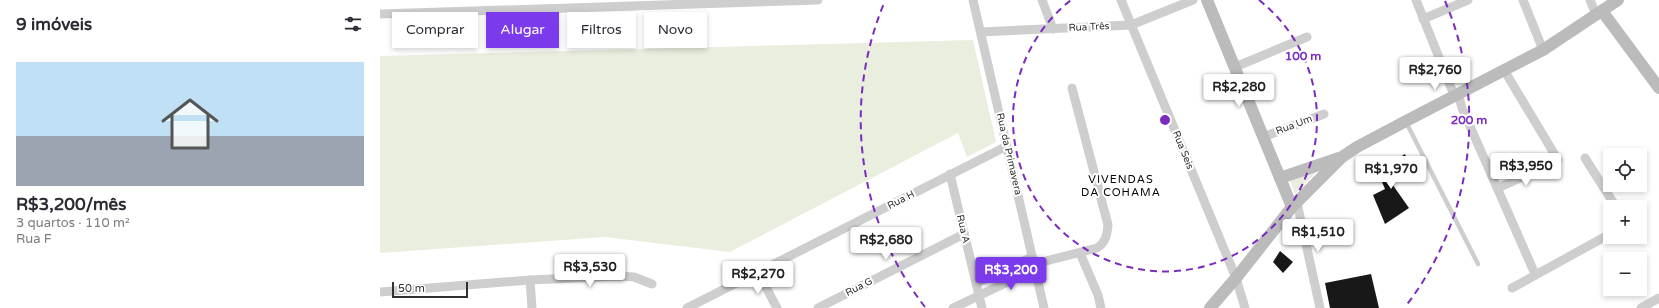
<!DOCTYPE html>
<html lang="pt">
<meta charset="utf-8">
<style>
:root{--surface:#fff;--page:#f2f2f3;--text:#2b2b33;--muted:#7c7c81;--line:#e1e1e2;--accent:#7c3aed}
body{margin:0;font-family:"Varela Round",sans-serif;background:var(--page);color:var(--text);height:100vh;display:flex;flex-direction:column;font-size:15px;white-space:nowrap}
*{box-sizing:border-box;margin:0}
p{font-size:13px;color:var(--muted)}
.icon{flex:none;width:22px;height:22px;fill:none;stroke:currentColor;stroke-width:2;stroke-linecap:round;stroke-linejoin:round}
.map{position:relative;flex:1;overflow:hidden}
.side{display:flex;flex-direction:column;background:var(--surface);width:380px}
.side>*{flex:none}
.guide{position:absolute;left:12px;top:12px;width:380px;height:36px;display:flex;gap:8px}
.fabs{position:absolute;left:1223px;top:148px;display:grid;gap:8px}
.fabs a{display:grid;place-items:center;width:44px;height:44px;border-radius:0px;background:var(--surface);box-shadow:0 2px 6px #0003;font-size:20px}
.scale{position:absolute;left:12px;bottom:10px;width:76px;box-sizing:border-box;padding-left:4px;border:2px solid #313131;border-top:0;font-size:11px;line-height:14px;white-space:nowrap;color:#313131;-webkit-text-stroke:3px #fff;paint-order:stroke}
.price{position:absolute;translate:-50% -34px;padding:0 9px;border-radius:4px;background:#fff;color:#222;font-size:13px;line-height:26px;filter:drop-shadow(0 1px 2px #0008)}
.price::after{content:'';position:absolute;left:50%;top:24px;width:12px;height:9px;margin-left:-6px;background:inherit;clip-path:polygon(0 0,100% 0,50% 100%)}
.price.on{background:var(--accent);color:#fff}
ul{padding:0;list-style:none}
li{display:grid;align-content:center;gap:8px;height:212px;padding:0 16px}
li+li{border-top:1px solid var(--line)}
li span{display:grid;place-items:center;height:124px;border-radius:0px;color:#555}
li>.icon{margin-inline-start:auto}
span .icon{width:72px;height:72px;fill:#fffc;stroke-width:1}
li b{font-size:17px}
h2{display:flex;justify-content:space-between;align-items:center;height:48px;padding:0 16px;font-size:17px}
.pill{padding:0 14px;border-radius:0px;background:var(--surface);box-shadow:0 2px 6px #0003;font-size:14px;line-height:36px}
.pill.on{background:var(--accent);color:#fff}
main{display:flex;flex:1;min-height:0}
.map>svg:first-child{display:block}
.green{fill:#e9eedf}
.building{fill:#181818}
.lines{fill:none;stroke-linecap:round;stroke-linejoin:round}
.lane{stroke:#cecece;stroke-width:4.5}
.street{stroke:#cecece;stroke-width:9}
.secondary{stroke:#bbb;stroke-width:12}
.ring{fill:none;stroke:#7b2cbf;stroke-width:2;stroke-dasharray:7 5}
.labels{text-anchor:middle;dominant-baseline:central;stroke-width:4;stroke-linejoin:round;paint-order:stroke}
.street-label{font-size:10px;fill:#313131;stroke:#fff}
.neighbourhood-label{font-size:11px;letter-spacing:1px;fill:#000;stroke:#fff}
.centre{fill:#7b2cbf;stroke:#fff;stroke-width:2}
.ring-label{font-size:12px;text-anchor:middle;font-weight:bold;fill:#7b2cbf;stroke:#fff;stroke-width:4;stroke-linejoin:round;paint-order:stroke}
</style>
<main>
<section class="side">
<h2>9 imóveis<svg class="icon" aria-label="filters" viewBox="0 0 24 24"><path d="M4 7h16M4 17h16"/><circle cx="9" cy="7" r="2"/><circle cx="15" cy="17" r="2"/></svg></h2>
<ul>
<li><span style="background:linear-gradient(#bfe0f5 60%,#9aa5b1 0)"><svg class="icon" aria-label="home" viewBox="0 0 24 24"><path d="M3 11l9-7 9 7M6 9v11h12V9"/></svg></span><div><b>R$3,200/mês</b><p>3 quartos · 110 m²</p><p>Rua F</p></div></li>
</ul>
</section>
<div class="map">
<svg width="1279" height="308" viewBox="0 0 1279 308">
<rect width="100%" height="100%" fill="#fff"/>
<g class="green">
<path d="M 593,40 L 616,142 L 587,157 L 578,133 L 350,252 L 225,237 L 0,253 L 0,56 Z"/>
<path d="M 939,169 L 915,194 L 910,181 Z"/>
</g>
<g class="building">
<path d="M 1025,154 L 1030,167 L 1010,181 L 1029,208 L 1005,224 L 993,195 L 1005,189 L 996,168 L 999,166 L 1001,169 Z"/>
<path d="M 900,251 L 913,262 L 903,273 L 893,262 Z"/>
<path d="M 991,274 L 999,308 L 950,308 L 945,283 Z"/>
</g>
<g class="lines">
<path class="lane" d="M 1026,122 L 1098,264"/>
<g class="street">
<path d="M 593,0 L 664,308"/>
<path d="M 662,0 L 673,29"/>
<path d="M 741,0 L 856,278 L 865,308"/>
<path d="M 1036,0 L 1074,95"/>
<path d="M 1143,0 L 1163,50"/>
<path d="M 1210,0 L 1216,15"/>
<path d="M 0,14 L 438,0"/>
<path d="M 1043,19 L 1088,0"/>
<path d="M 601,32 L 751,25 L 813,0"/>
<path d="M 855,67 L 927,37"/>
<path d="M 1124,70 L 1178,160"/>
<path d="M 1078,93 L 1082,108 L 1155,274"/>
<path d="M 883,137 L 944,114"/>
<path d="M 1205,158 L 1236,207"/>
<path d="M 570,174 L 602,308"/>
<path d="M 1118,188 L 1167,166"/>
<path d="M 917,203 L 940,308"/>
<path d="M 700,253 L 718,295 L 721,308"/>
<path d="M 654,264 L 717,248 C 726,242 727,235 728,225 L 692,88"/>
<path d="M 378,272 L 397,308"/>
<path d="M 150,280 L 152,308"/>
<path d="M 596,283 L 652,257"/>
<path d="M 1132,288 L 1230,234"/>
<path d="M 0,292 L 150,280 L 238,276 L 254,277 L 272,284"/>
<path d="M 307,308 L 627,146"/>
<path d="M 438,308 L 584,234"/>
<path d="M 573,308 L 655,269"/>
<path d="M 1261,308 L 1279,298"/>
</g>
<g class="secondary">
<path d="M 827,0 L 912,207"/>
<path d="M 1222,11 L 1279,88"/>
<path d="M 900,178 L 959,158"/>
<path d="M 830,308 L 856,278 L 912,207 L 962,157 L 977,147 L 1026,121 L 1163,50 L 1238,0"/>
</g>
</g>
<g class="ring">
<path d="M879 0A152 152 0 1 1 691 0"/>
<path d="M545 307A304 304 0 0 1 505 1M1065 1A304 304 0 0 1 1025 307"/>
</g>
<g class="labels">
<g class="street-label">
<text transform="translate(709 27) rotate(-3)">Rua Três</text>
<text transform="translate(914 125) rotate(-21)">Rua Um</text>
<text transform="translate(803 150) rotate(68)">Rua Seis</text>
<text transform="translate(629 154) rotate(77)">Rua da Primavera</text>
<text transform="translate(521 200) rotate(-27)">Rua H</text>
<text transform="translate(583 229) rotate(77)">Rua A</text>
<text transform="translate(479 287) rotate(-27)">Rua G</text>
</g>
<g class="neighbourhood-label">
<text x="741" y="179">VIVENDAS<tspan x="741" dy="13">DA COHAMA</tspan></text>
</g>
</g>
<circle cx="785" cy="120" r="6" class="centre"/>
<g class="ring-label">
<text x="923" y="60">100 m</text>
<text x="1089" y="124">200 m</text>
</g>
</svg>
<div class="fabs">
<a><svg class="icon" aria-label="locate" viewBox="0 0 24 24"><circle cx="12" cy="12" r="6"/><path d="M12 2v4M12 18v4M2 12h4M18 12h4"/></svg></a>
<a>+</a>
<a>−</a>
</div>
<div class="scale">50 m</div>
<b class="price" style="left:1055px;top:91px">R$2,760</b>
<b class="price" style="left:859px;top:108px">R$2,280</b>
<b class="price" style="left:1146px;top:187px">R$3,950</b>
<b class="price" style="left:1011px;top:190px">R$1,970</b>
<b class="price" style="left:938px;top:253px">R$1,510</b>
<b class="price" style="left:506px;top:261px">R$2,680</b>
<b class="price" style="left:210px;top:288px">R$3,530</b>
<b class="price on" style="left:631px;top:291px">R$3,200</b>
<b class="price" style="left:378px;top:295px">R$2,270</b>
<div class="guide">
<a class="pill">Comprar</a>
<a class="pill on">Alugar</a>
<a class="pill">Filtros</a>
<a class="pill">Novo</a>
</div>
</div>
</main>
